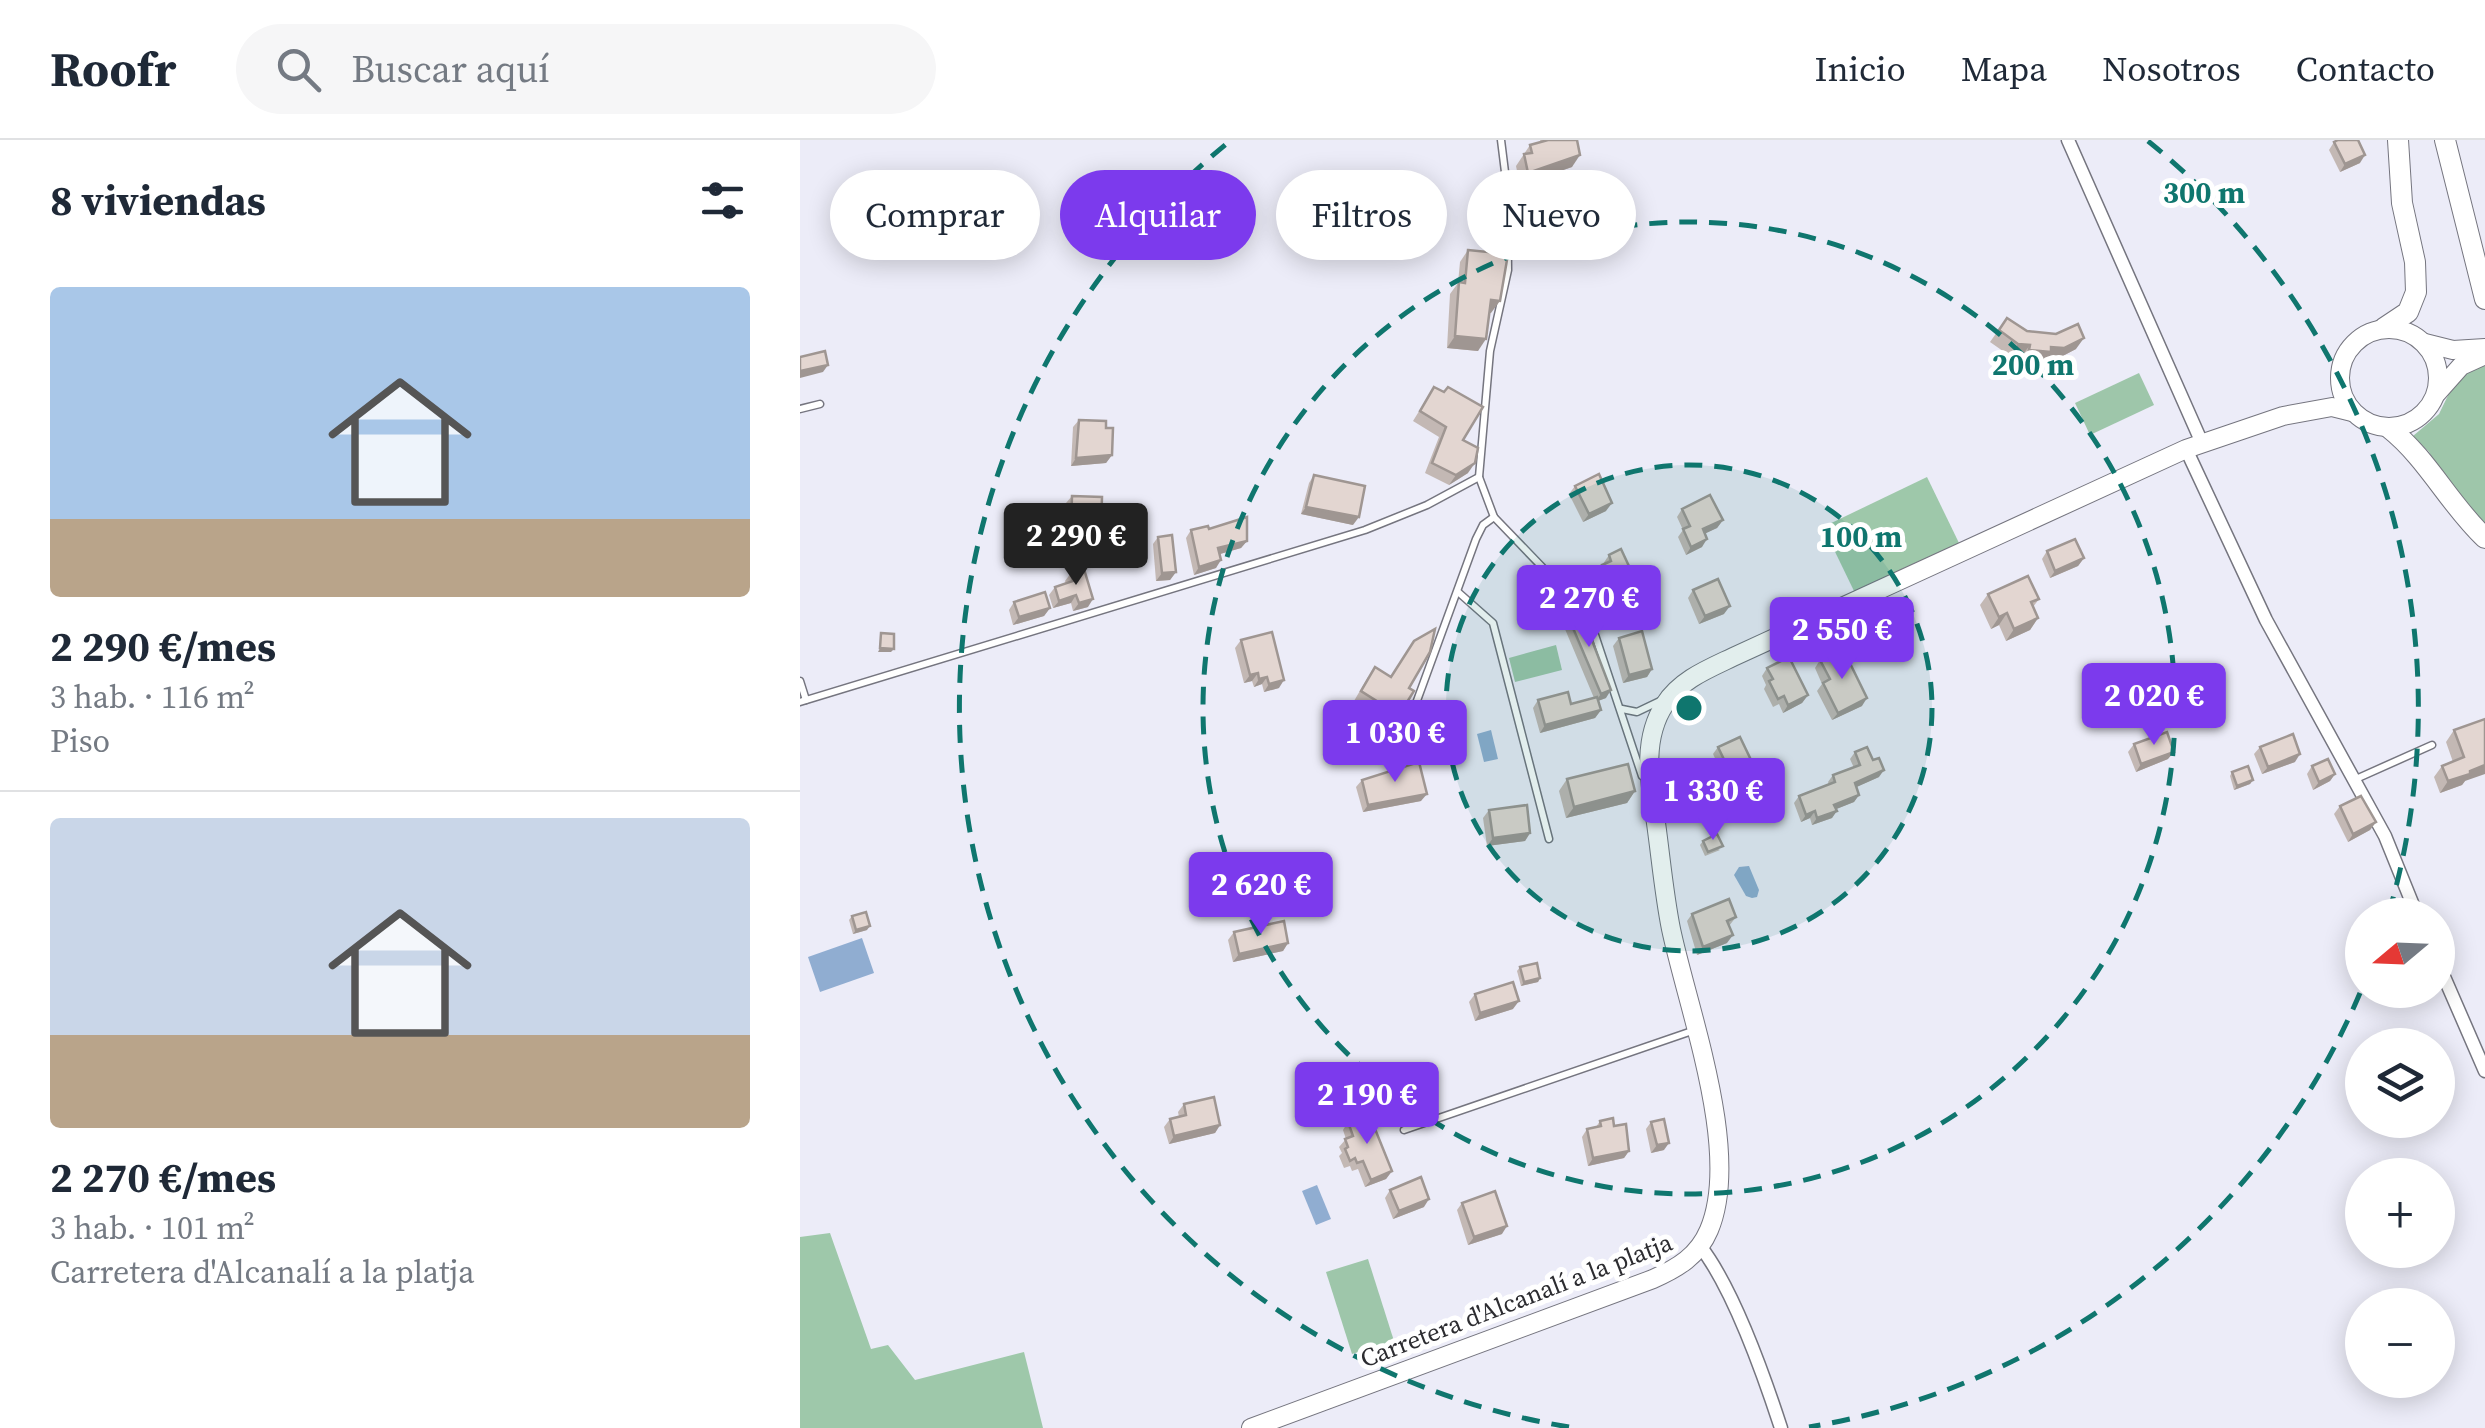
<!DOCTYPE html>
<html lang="es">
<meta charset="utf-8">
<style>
:root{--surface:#fff;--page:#f6f6f7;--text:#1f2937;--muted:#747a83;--line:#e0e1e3;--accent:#7c3aed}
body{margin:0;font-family:"Source Serif 4",serif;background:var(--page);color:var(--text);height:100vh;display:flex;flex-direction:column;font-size:38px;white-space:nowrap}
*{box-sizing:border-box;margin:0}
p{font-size:32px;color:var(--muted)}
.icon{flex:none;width:55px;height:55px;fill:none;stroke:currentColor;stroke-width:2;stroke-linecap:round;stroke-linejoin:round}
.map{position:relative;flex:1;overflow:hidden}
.sheet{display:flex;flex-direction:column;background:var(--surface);width:800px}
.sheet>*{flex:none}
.top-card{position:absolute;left:30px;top:30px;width:950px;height:90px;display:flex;gap:20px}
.needle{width:65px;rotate:251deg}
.buttons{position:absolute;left:1545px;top:758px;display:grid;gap:20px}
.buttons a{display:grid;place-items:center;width:110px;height:110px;border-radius:50%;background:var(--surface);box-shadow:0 5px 25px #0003;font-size:50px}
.price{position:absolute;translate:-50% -85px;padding:0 22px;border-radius:10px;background:var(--accent);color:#fff;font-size:32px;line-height:65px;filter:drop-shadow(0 2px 5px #0008)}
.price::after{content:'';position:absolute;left:50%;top:60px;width:30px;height:22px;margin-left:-15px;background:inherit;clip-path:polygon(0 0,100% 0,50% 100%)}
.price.current{background:#222;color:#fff}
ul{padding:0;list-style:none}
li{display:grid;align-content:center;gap:20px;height:530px;padding:0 50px}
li+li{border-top:2px solid var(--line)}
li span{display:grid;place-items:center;height:310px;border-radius:10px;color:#555}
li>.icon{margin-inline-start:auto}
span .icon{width:180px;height:180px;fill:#fffc;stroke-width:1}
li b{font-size:42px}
h2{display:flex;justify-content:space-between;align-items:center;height:120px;padding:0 50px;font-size:42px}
.tag{padding:0 35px;border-radius:45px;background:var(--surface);box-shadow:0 5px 25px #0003;font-size:35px;line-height:90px}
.tag.current{background:var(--accent);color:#fff}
header{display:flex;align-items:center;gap:60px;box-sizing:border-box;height:140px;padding:0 50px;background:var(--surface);border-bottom:2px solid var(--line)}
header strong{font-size:48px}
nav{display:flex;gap:55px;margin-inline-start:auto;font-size:35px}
.search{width:700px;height:90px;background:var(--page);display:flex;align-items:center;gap:25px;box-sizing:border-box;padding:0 35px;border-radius:55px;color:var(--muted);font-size:38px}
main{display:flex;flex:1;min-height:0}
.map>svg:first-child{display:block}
.green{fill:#9ec6aa}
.forest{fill:#9ec8aa}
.water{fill:#90add1}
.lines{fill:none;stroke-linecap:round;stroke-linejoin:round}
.lane-casing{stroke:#75757f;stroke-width:9}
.street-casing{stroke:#75757f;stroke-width:15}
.secondary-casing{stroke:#75757f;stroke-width:20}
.primary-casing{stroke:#75757f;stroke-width:22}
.lane{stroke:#fff;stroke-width:6}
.street{stroke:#fff;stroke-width:12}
.secondary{stroke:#fff;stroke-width:18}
.primary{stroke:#fff;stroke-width:20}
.wall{fill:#c3b8b4}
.shaded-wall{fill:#9f9692}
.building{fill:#e3d6d1;stroke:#9f9692;stroke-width:2.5}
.ring{fill:none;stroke:#0f766e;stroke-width:5;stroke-dasharray:18 12}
.labels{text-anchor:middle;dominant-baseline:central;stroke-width:10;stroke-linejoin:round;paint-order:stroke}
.street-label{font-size:25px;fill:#2c2c30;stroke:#fff}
.centre{fill:#0f766e;stroke:#fff;stroke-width:5}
.ring-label{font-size:30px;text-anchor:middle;font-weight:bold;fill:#0f766e;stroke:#fff;stroke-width:10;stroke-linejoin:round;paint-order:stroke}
</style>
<header>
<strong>Roofr</strong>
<div class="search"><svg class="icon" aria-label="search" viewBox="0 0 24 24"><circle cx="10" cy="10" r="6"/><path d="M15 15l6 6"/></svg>Buscar aquí</div>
<nav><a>Inicio</a><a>Mapa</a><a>Nosotros</a><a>Contacto</a></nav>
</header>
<main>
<section class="sheet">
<h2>8 viviendas<svg class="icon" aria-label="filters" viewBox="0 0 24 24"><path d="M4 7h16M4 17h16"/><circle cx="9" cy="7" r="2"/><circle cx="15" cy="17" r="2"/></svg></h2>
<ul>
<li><span style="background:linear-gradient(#a9c7e8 75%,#b9a48a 0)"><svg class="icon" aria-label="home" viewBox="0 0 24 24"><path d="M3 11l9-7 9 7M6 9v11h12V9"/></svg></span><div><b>2 290 €/mes</b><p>3 hab. · 116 m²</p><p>Piso</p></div></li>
<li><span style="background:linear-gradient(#c9d6e8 70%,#b9a48a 0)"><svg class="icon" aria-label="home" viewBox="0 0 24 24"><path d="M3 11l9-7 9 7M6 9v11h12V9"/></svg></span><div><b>2 270 €/mes</b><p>3 hab. · 101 m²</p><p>Carretera d'Alcanalí a la platja</p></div></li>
</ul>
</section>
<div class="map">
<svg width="1685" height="1288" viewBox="0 0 1685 1288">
<rect width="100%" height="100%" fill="#ececf8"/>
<g class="green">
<path d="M 1685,222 L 1685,389 L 1647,345 L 1629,312 L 1613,296 L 1639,274 L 1656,239 Z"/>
<path d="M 1339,233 L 1354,265 L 1290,295 L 1275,263 Z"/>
<path d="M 756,505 L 762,530 L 715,542 L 709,518 Z"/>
<path d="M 568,1119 L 594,1201 L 552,1214 L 526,1132 Z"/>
</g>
<g class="forest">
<path d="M 1127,337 L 1159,403 L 1054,451 L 1023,387 Z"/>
<path d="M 30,1093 L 71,1209 L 88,1205 L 115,1240 L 224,1212 L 243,1288 L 0,1288 L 0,1097 Z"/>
</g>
<g class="water">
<path d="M 691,590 L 698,619 L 684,622 L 677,594 Z"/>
<path d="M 949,726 L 959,750 L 957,757 L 952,758 L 946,756 L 934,735 L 939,727 Z"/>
<path d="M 62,798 L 74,833 L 20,852 L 8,817 Z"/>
<path d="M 517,1045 L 531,1079 L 516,1085 L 502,1051 Z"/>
</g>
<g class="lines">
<defs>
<g id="lane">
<path d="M 701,0 L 707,48 L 708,130 L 690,211 L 679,337 L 694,377 L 772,458 L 792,486 L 842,636"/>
<path d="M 0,269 L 20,264"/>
<path d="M 658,452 L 693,483 L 749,699"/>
<path d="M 0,541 L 6,560"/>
<path d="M 0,562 L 565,390 L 627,365 L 679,337"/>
<path d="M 822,569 L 837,572 L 860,561"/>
<path d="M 607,588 L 676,399 L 683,385 L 694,377"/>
<path d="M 1556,639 L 1632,605"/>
<path d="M 604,990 L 895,890"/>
</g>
<g id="street">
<path d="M 1268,0 L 1402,303"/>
<path d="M 1386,309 L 1466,480 L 1585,696 L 1617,775"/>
<path d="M 1638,823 L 1685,931"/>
<path d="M 900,1106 C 933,1148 964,1236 981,1288"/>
</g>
<g id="secondary">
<circle cx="1589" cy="238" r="49"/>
<path d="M 1625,203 L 1653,210 L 1685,208"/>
<path d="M 1637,253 L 1661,226 L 1685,215"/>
<path d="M 451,1288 L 853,1139 C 878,1128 898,1116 909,1090 C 942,1012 888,870 871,789 C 864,754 861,719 856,683 C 850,644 841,600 865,564 C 880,540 908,529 933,517 L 1386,309 L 1483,276 L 1532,267 L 1552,272"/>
</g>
<g id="primary">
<path d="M 1645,0 L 1685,159"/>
<path d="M 1584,188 L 1608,172 L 1616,152 L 1615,122 L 1602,63 L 1598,0"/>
<path d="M 1589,288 C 1628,319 1649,364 1685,398"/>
</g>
</defs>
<use href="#lane" class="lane-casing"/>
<use href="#street" class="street-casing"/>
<use href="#secondary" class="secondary-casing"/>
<use href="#primary" class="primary-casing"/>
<use href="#lane" class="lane"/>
<use href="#street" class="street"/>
<use href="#secondary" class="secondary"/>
<use href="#primary" class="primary"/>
</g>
<g class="wall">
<path d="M 740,0 L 777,0 L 772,27 L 720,45 L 716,26 L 730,5 L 741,2 Z"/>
<path d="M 1534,2 L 1560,23 L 1540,32 L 1529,10 Z"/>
<path d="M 727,57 L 759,74 L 759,107 L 743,107 L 738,114 L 721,113 L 719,68 Z"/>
<path d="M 668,110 L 691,173 L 689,173 L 678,211 L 647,208 L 650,154 L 658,143 L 660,122 Z"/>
<path d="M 1207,178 L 1227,191 L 1276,209 L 1255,220 L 1246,219 L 1243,224 L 1221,222 L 1221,217 L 1210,216 L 1190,202 Z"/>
<path d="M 634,247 L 663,300 L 668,333 L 649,345 L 625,333 L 639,297 L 613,281 Z"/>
<path d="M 279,280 L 306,288 L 312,315 L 306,323 L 271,326 L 273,287 Z"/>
<path d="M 514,335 L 553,385 L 501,374 L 509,343 Z"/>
<path d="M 775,346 L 806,371 L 783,382 L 769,354 Z"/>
<path d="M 272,356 L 295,397 L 265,396 L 266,363 Z"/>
<path d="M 882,369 L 923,380 L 917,388 L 905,393 L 902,407 L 886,415 L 878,397 L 883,390 L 877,377 Z"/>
<path d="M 409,389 L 447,401 L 441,408 L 420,414 L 416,428 L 394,435 L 386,398 L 391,390 Z"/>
<path d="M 358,397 L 376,432 L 370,440 L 356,441 L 353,404 Z"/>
<path d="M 1247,411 L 1284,418 L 1278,426 L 1250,438 L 1242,419 Z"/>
<path d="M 809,415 L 834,437 L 829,445 L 804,457 L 797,433 Z"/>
<path d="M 271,433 L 288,467 L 273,471 L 271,463 L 253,468 L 249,455 L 255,447 L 266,444 L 265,441 Z"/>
<path d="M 893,450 L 924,474 L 899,484 L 888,458 Z"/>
<path d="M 1188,454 L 1239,459 L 1233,467 L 1238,478 L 1230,490 L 1206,501 L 1199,485 L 1191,489 L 1180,465 Z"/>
<path d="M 214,462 L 250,468 L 244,476 L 213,485 L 209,470 Z"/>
<path d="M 767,474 L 806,558 L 798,561 L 801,570 L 795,578 L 740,593 L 733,568 L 738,560 L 771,564 L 794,558 L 762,482 Z"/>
<path d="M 819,498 L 852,529 L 847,537 L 823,543 L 813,506 Z"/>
<path d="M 441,500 L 479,548 L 464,552 L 462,544 L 454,547 L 452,541 L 444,543 L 435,508 Z"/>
<path d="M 1020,520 L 1062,566 L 1032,580 L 1017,551 L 1022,544 L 1015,528 Z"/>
<path d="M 967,528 L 1008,555 L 1002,563 L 983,573 L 979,564 L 973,567 L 964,549 L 966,545 L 962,536 Z"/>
<path d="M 568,537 L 609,548 L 614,551 L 592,585 L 554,561 Z"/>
<path d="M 1685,579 L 1665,641 L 1662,645 L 1640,653 L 1634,637 L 1642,626 L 1653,622 L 1646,602 L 1654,590 Z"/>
<path d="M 1334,604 L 1368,619 L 1336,632 L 1328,612 Z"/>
<path d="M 918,607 L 958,655 L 937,665 L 913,614 Z"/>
<path d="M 1460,607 L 1495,622 L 1462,634 L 1454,614 Z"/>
<path d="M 1055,612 L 1079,637 L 1056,647 L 1059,655 L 1054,662 L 1036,669 L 1032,678 L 1012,685 L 1010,678 L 1001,682 L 994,663 L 999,656 L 1029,645 L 1028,642 L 1033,635 L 1054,628 L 1050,619 Z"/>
<path d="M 1512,626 L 1535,634 L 1530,641 L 1513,650 L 1507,634 Z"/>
<path d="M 1432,632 L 1453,640 L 1450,644 L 1434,650 L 1430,636 Z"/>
<path d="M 767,639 L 835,651 L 827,663 L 766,678 L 759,651 Z"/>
<path d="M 562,640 L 621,661 L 563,672 L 556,647 Z"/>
<path d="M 1540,666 L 1576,682 L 1570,690 L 1548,702 L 1534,674 Z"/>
<path d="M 689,670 L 730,693 L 725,701 L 687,706 L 683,678 Z"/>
<path d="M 903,701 L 920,710 L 905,716 L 900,705 Z"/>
<path d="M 892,774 L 936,777 L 929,786 L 927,803 L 897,815 L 887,781 Z"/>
<path d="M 52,776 L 67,790 L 53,794 L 49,780 Z"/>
<path d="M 434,792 L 488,803 L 483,811 L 433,822 L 428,800 Z"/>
<path d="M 720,827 L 740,838 L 738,842 L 721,846 L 717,831 Z"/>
<path d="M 675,854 L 713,869 L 675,881 L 669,862 Z"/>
<path d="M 384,964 L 420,985 L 415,993 L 369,1004 L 364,987 L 370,979 L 379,977 L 378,972 Z"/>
<path d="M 800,981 L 814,986 L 829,1011 L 824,1018 L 788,1026 L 782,997 L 787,989 L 796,987 Z"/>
<path d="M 548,982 L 592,1031 L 586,1039 L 565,1047 L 558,1029 L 552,1031 L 550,1026 L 544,1028 L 539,1016 L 542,1013 L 539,1007 L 546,999 L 543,990 Z"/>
<path d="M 851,982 L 864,1010 L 851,1013 L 846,989 Z"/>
<path d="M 590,1050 L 624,1067 L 593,1079 L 585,1058 Z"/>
<path d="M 662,1063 L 702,1094 L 668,1105 L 657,1070 Z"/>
</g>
<g class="shaded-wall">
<path d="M 780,15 L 772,27 L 720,45 L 728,33 Z"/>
<path d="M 1565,15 L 1560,23 L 1540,32 L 1545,24 Z"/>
<path d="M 746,95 L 767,95 L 759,107 L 743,107 L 738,114 L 721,113 L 729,102 Z"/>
<path d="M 691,160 L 700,161 L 691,173 L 683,172 Z"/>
<path d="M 655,196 L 686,199 L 678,211 L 647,208 Z"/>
<path d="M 1284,198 L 1276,209 L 1255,220 L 1246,219 L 1243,224 L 1221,222 L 1229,210 L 1251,207 Z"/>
<path d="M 1218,204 L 1230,205 L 1221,217 L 1210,216 Z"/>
<path d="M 28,225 L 23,232 L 0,238 L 0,231 Z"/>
<path d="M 312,315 L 306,323 L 271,326 L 276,318 Z"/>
<path d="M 675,323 L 668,333 L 649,345 L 656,335 Z"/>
<path d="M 812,363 L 806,371 L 783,382 L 789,374 Z"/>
<path d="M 506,367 L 559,377 L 553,385 L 501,374 Z"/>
<path d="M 923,380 L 917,388 L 898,397 L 903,389 Z"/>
<path d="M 271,388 L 301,389 L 295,397 L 265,396 Z"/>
<path d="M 907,399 L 902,407 L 886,415 L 891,407 Z"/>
<path d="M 447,401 L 441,408 L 413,416 L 418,408 Z"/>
<path d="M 1284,418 L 1278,426 L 1250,438 L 1255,431 Z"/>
<path d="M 421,420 L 416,428 L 394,435 L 399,427 Z"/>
<path d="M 376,432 L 370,440 L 356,441 L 362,433 Z"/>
<path d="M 834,437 L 829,445 L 804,457 L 809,449 Z"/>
<path d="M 276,455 L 271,463 L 253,468 L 259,461 Z"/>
<path d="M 293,459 L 288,467 L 273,471 L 279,463 Z"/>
<path d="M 930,466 L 924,474 L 899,484 L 905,476 Z"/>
<path d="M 250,468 L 244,476 L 213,485 L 219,477 Z"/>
<path d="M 1207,473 L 1199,485 L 1191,489 L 1199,477 Z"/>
<path d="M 1238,478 L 1230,490 L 1206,501 L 1214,489 Z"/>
<path d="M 80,508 L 94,509 L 91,512 L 78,512 Z"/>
<path d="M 852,529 L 847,537 L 823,543 L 829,535 Z"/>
<path d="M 458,533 L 452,541 L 444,543 L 450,535 Z"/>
<path d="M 467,537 L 462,544 L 454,547 L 459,539 Z"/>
<path d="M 484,540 L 479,548 L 464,552 L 469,544 Z"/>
<path d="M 811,550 L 806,558 L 795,562 L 801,554 Z"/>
<path d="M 1008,555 L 1002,563 L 983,573 L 988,565 Z"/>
<path d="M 1067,558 L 1062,566 L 1032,580 L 1038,573 Z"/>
<path d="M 801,570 L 795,578 L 740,593 L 745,585 Z"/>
<path d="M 1374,612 L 1368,619 L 1336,632 L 1341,624 Z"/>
<path d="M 1500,614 L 1495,622 L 1462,634 L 1468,627 Z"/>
<path d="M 1685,625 L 1685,634 L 1665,641 L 1662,645 L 1640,653 L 1648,641 Z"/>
<path d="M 1084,630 L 1079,637 L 1050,650 L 1055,643 Z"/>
<path d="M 1535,634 L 1530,641 L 1513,650 L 1519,642 Z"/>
<path d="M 1453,640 L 1450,644 L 1434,650 L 1437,646 Z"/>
<path d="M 964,647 L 958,655 L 937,665 L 942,657 Z"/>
<path d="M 835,651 L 827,663 L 766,678 L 774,667 Z"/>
<path d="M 627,654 L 621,661 L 563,672 L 568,665 Z"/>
<path d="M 1059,655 L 1054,662 L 1029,672 L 1034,665 Z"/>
<path d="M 1015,671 L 1010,678 L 1001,682 L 1006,675 Z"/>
<path d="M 1037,671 L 1032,678 L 1012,685 L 1017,678 Z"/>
<path d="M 1576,682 L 1570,690 L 1548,702 L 1553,694 Z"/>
<path d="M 730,693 L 725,701 L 687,706 L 693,698 Z"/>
<path d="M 70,786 L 67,790 L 53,794 L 56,790 Z"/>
<path d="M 933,795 L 927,803 L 897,815 L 903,807 Z"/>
<path d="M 488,803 L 483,811 L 433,822 L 439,814 Z"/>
<path d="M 740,838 L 738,842 L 721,846 L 724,842 Z"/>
<path d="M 719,861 L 713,869 L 675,881 L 680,873 Z"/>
<path d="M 420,985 L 415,993 L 369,1004 L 374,996 Z"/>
<path d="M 869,1003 L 864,1010 L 851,1013 L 857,1005 Z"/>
<path d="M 829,1011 L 824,1018 L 788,1026 L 793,1018 Z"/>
<path d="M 592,1031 L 586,1039 L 565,1047 L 571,1040 Z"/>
<path d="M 629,1059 L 624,1067 L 593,1079 L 599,1071 Z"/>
<path d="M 707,1086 L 702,1094 L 668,1105 L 674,1097 Z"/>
</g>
<g class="building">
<path d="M 748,0 L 777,0 L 780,15 L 728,33 L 724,14 L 732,13 L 730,5 Z"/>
<path d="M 1538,0 L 1558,0 L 1565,15 L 1545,24 L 1534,2 Z"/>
<path d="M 727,57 L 760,57 L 759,74 L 768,74 L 767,95 L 746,95 L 746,103 L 729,102 Z"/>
<path d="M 668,110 L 708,114 L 700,161 L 691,160 L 686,199 L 655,196 L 659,142 L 665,143 Z"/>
<path d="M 1207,178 L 1227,191 L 1256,194 L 1278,184 L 1284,198 L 1264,208 L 1251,207 L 1251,212 L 1229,210 L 1230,205 L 1218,204 L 1199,190 Z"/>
<path d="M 25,211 L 28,225 L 0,231 L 0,217 Z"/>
<path d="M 634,247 L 644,252 L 648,247 L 683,267 L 663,300 L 678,308 L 675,323 L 656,335 L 632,323 L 646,287 L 620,271 Z"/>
<path d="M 279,280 L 306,281 L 306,288 L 313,288 L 312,315 L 276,318 Z"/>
<path d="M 799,334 L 812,363 L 789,374 L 775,346 Z"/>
<path d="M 514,335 L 565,346 L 559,377 L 506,367 Z"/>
<path d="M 910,355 L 923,380 L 903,389 L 907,399 L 891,407 L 883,389 L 890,386 L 882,369 Z"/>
<path d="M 272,356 L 302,357 L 301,389 L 271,388 Z"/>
<path d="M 447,377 L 447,401 L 418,408 L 421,420 L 399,427 L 391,390 L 408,386 L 409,389 Z"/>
<path d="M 372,395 L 376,432 L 362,433 L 358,397 Z"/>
<path d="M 1275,399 L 1284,418 L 1255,431 L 1247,411 Z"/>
<path d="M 821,409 L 834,437 L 809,449 L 802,425 L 811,421 L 809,415 Z"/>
<path d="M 284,429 L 293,459 L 279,463 L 276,455 L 259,461 L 255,447 L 273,441 L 271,433 Z"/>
<path d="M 1228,436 L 1239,459 L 1231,462 L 1238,478 L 1214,489 L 1207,473 L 1199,477 L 1188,454 Z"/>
<path d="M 918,439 L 930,466 L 905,476 L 893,450 Z"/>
<path d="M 245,452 L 250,468 L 219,477 L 214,462 Z"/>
<path d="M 780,469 L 811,550 L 801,554 L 767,474 Z"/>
<path d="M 635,489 L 630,512 L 609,548 L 614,551 L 599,575 L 561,551 L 575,527 L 591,537 L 614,501 Z"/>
<path d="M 842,491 L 852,529 L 829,535 L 819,498 Z"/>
<path d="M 472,492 L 484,540 L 469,544 L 467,537 L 459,539 L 458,533 L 450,535 L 441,500 Z"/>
<path d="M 81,493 L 94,494 L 94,509 L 80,508 Z"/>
<path d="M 1043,509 L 1067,558 L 1038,573 L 1023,543 L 1030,539 L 1020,520 Z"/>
<path d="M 989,517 L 1008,555 L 988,565 L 984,556 L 978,559 L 969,541 L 973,539 L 967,528 Z"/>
<path d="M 768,552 L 771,564 L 797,557 L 801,570 L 745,585 L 738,560 Z"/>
<path d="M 1685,579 L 1685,625 L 1670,631 L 1670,634 L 1648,641 L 1642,626 L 1664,617 L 1654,590 Z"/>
<path d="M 1367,592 L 1374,612 L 1341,624 L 1334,604 Z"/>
<path d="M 1493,594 L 1500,614 L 1468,627 L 1460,607 Z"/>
<path d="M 940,597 L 964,647 L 942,657 L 918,607 Z"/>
<path d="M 1067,607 L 1073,620 L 1079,618 L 1084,630 L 1055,643 L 1059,655 L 1034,665 L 1037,671 L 1017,678 L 1015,671 L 1006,675 L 999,656 L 1035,642 L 1033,635 L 1060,625 L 1055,612 Z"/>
<path d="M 1528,619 L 1535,634 L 1519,642 L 1512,626 Z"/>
<path d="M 619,622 L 627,654 L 568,665 L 562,640 Z"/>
<path d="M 828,624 L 835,651 L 774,667 L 767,639 Z"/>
<path d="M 1448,626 L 1453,640 L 1437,646 L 1432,632 Z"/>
<path d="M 1561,656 L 1576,682 L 1553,694 L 1540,666 Z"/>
<path d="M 727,665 L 730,693 L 693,698 L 689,670 Z"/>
<path d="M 917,694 L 923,706 L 908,712 L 903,701 Z"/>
<path d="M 929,759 L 936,777 L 927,781 L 933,795 L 903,807 L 892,774 Z"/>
<path d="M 66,772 L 70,786 L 56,790 L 52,776 Z"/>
<path d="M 484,781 L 488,803 L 439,814 L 434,792 Z"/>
<path d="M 737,823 L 740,838 L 724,842 L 720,827 Z"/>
<path d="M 713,842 L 719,861 L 680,873 L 675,854 Z"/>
<path d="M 414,957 L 420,985 L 374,996 L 370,979 L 386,975 L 384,964 Z"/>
<path d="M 569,974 L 592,1031 L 571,1040 L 563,1021 L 557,1023 L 555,1018 L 550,1021 L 545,1009 L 548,1007 L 545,999 L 553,996 L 548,982 Z"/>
<path d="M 813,978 L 814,986 L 826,984 L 829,1011 L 793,1018 L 787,989 L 801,986 L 800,981 Z"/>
<path d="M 864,979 L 869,1003 L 857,1005 L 851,982 Z"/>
<path d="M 621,1037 L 629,1059 L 599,1071 L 590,1050 Z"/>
<path d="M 695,1051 L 707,1086 L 674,1097 L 662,1063 Z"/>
</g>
<circle cx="889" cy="568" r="243" fill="#0f766e" fill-opacity=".12"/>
<g class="ring">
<circle cx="889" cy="568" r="243"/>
<circle cx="889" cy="568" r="486"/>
<path d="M1560 853A729 729 0 0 1 1009 1287M769 1287A729 729 0 0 1 430 1M1348 1A729 729 0 0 1 1590 769"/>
</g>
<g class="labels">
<g class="street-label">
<text transform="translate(716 1160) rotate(-21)">Carretera d'Alcanalí a la platja</text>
</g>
</g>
<circle cx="889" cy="568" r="15" class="centre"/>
<g class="ring-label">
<text x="1404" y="63">300 m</text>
<text x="1233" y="235">200 m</text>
<text x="1061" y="407">100 m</text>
</g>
</svg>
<div class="buttons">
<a><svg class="needle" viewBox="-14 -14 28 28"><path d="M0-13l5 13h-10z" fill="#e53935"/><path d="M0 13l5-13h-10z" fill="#747a83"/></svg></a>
<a><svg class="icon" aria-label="layers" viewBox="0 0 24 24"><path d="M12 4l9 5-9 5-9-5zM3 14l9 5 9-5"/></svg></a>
<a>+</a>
<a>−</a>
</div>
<b class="price current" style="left:276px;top:448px">2 290 €</b>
<b class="price" style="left:789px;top:510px">2 270 €</b>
<b class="price" style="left:1042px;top:542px">2 550 €</b>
<b class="price" style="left:1354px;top:608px">2 020 €</b>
<b class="price" style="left:595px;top:645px">1 030 €</b>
<b class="price" style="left:913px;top:703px">1 330 €</b>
<b class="price" style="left:461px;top:797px">2 620 €</b>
<b class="price" style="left:567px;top:1007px">2 190 €</b>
<div class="top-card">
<a class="tag">Comprar</a>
<a class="tag current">Alquilar</a>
<a class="tag">Filtros</a>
<a class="tag">Nuevo</a>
</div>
</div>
</main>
